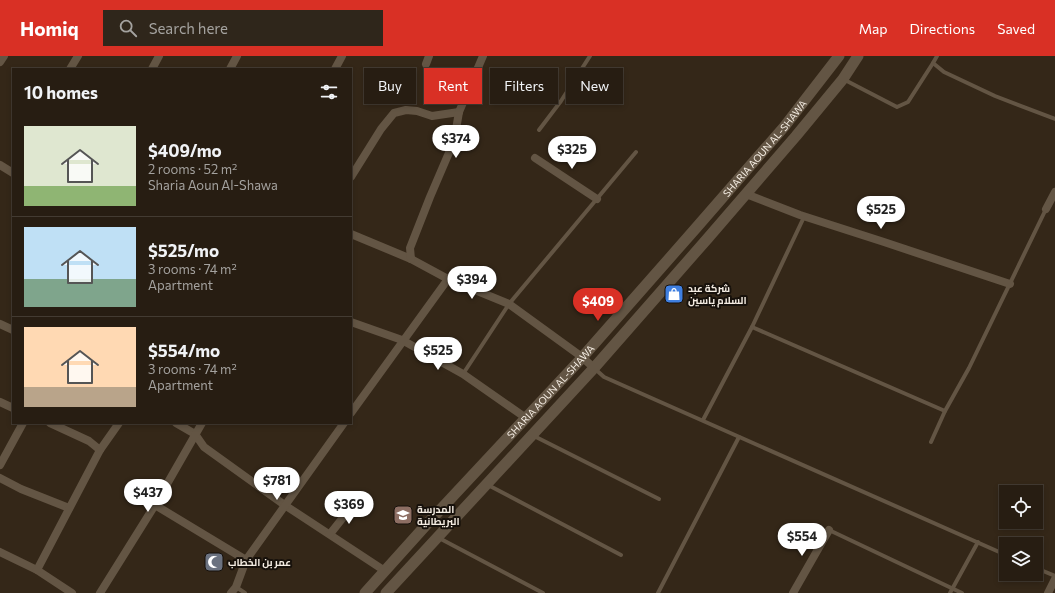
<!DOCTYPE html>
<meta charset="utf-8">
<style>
:root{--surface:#271d12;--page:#2f261b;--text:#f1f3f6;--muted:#a4a29f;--line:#433b32;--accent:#d93025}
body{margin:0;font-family:Commissioner,Cairo,sans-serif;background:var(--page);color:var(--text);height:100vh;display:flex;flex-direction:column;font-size:15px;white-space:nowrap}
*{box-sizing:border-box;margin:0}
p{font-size:13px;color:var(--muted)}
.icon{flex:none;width:22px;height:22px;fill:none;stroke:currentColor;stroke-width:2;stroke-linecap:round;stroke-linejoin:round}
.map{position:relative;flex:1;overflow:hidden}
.panel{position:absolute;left:12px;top:12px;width:340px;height:356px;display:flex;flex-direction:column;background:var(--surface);border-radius:0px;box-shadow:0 2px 6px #0003,0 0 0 1px var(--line)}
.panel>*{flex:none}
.banner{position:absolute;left:364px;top:12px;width:380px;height:36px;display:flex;gap:8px}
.fabs{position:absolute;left:999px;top:429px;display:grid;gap:8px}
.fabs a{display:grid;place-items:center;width:44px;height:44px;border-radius:0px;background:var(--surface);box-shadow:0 2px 6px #0003,0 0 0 1px var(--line);font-size:20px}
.price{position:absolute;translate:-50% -34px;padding:0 9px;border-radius:14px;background:#fff;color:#222;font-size:13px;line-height:26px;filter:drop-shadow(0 1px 2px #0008)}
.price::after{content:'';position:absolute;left:50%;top:24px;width:12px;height:9px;margin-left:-6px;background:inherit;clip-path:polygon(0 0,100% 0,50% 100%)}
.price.selected{background:var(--accent);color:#fff}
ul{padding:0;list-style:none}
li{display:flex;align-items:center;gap:12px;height:100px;padding:0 12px}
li+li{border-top:1px solid var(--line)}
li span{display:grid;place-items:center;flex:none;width:112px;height:80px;border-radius:0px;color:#555}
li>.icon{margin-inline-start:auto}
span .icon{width:48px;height:48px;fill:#fffc;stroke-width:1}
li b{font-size:17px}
h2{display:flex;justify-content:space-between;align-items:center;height:48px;padding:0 12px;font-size:17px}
.chip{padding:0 14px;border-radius:0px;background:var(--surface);box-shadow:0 2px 6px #0003,0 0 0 1px var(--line);font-size:14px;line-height:36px}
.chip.selected{background:var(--accent);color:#fff}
header{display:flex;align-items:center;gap:24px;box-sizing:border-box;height:56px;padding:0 20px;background:var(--accent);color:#fff}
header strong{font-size:19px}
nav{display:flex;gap:22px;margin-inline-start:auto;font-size:14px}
.search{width:280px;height:36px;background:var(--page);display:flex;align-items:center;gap:10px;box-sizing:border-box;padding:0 14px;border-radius:0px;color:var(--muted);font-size:15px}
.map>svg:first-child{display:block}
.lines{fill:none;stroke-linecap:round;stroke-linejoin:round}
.service{stroke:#635544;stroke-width:4}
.minor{stroke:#635544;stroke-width:8}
.secondary{stroke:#635544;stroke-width:11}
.labels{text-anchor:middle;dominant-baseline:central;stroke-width:4;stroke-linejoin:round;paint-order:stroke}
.street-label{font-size:10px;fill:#f5ede3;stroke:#17110b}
.poi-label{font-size:10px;font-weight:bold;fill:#f5ede3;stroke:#17110b;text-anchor:start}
</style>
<header>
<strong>Homiq</strong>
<div class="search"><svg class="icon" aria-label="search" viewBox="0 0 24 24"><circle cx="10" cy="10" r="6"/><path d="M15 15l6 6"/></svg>Search here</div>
<nav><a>Map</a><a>Directions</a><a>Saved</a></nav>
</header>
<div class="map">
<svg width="1055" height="537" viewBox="0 0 1055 537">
<rect width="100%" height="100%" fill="#342718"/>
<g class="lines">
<g class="service">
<path d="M 937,0 L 933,7 L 944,16 L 995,40 L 1055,63"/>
<path d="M 843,23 L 897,51 L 908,46 L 933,7"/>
<path d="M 539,74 L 561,45 L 590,0"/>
<path d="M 752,271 L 945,355"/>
<path d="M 594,312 L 604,321 L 1006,499"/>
<path d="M 463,318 L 509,248 L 636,96"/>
<path d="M 703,364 L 752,271 L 804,161"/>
<path d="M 534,380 L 659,443"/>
<path d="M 931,386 L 945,355 L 969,312 L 1046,153"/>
<path d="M 488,429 L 621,499"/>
<path d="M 829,474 L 962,537"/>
<path d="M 439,482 L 543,537"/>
<path d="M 1036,512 L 1055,520"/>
<path d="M 236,531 L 245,537"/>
<path d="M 658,537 L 739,381"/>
<path d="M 950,537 L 978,486"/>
</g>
<g class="minor">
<path d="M 0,6 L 4,0"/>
<path d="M 426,8 L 429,0"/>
<path d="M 70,13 L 78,0"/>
<path d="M 152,13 L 159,0"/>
<path d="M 230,13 L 237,0"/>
<path d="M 335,13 L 342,0"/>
<path d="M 535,102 L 597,143"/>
<path d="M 0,109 L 13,117"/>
<path d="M 351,121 L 381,73 L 394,57 L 406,54 L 417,55 L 432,60 L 459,56"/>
<path d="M 746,138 L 800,159 L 884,186 L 1010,228"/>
<path d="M 1046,153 L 1055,136"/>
<path d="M 351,178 L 411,203 L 448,223 L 509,248 L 582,301 L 594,312"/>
<path d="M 411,203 L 410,192 L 430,141 L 454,85 L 459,56 L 483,0"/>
<path d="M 351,266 L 402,284 L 463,318 L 526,362"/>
<path d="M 0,268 L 13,274"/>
<path d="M 0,346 L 13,352"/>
<path d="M 351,357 L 448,223"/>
<path d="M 50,367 L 89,385 L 100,394"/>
<path d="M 176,367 L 195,378 L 204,391 L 286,450 L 385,515"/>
<path d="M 202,367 L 155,449 L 246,504"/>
<path d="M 0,409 L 23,367"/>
<path d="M 0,422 L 21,433 L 69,452"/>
<path d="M 330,478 L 353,449"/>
<path d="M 0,496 L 37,514 L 72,537"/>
<path d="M 37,514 L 100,394 L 119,367"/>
<path d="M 100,537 L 155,449"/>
<path d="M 231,537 L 236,531 L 246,504 L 344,367"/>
<path d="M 793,537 L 829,474"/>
<path d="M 1048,537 L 1055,523"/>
</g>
<g class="secondary">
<path id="s1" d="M 365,537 L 427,468 L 579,305 L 696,172 L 784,71 L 839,0"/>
<path d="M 386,537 L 594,312 L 708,182 L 796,80 L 843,23 L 858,0"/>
</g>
</g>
<defs>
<symbol id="shop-square" viewBox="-11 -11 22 22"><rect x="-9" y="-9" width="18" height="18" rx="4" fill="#3f7fe0" stroke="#17110b"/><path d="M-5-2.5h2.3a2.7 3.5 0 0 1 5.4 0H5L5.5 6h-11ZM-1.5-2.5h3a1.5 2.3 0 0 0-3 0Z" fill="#fff"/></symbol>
<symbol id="school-square" viewBox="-11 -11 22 22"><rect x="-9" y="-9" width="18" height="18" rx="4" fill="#8d6e63" stroke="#17110b"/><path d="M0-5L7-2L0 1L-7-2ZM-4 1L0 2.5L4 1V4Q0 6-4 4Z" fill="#fff"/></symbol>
<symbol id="mosque-square" viewBox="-11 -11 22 22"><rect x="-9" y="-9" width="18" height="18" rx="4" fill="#6b7280" stroke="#17110b"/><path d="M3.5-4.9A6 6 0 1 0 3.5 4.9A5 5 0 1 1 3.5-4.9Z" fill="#fff"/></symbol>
</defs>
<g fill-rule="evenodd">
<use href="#shop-square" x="663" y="227" width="22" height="22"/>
<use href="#school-square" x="392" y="448" width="22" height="22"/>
<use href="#mosque-square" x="203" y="495" width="22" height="22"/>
</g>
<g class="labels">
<g class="street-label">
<text stroke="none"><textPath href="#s1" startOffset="598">SHARIA AOUN AL-SHAWA</textPath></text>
<text stroke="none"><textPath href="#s1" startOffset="274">SHARIA AOUN AL-SHAWA</textPath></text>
</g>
<g class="poi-label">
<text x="688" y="232">شركة عبد<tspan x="688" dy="12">السلام ياسين</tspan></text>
<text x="417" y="453">المدرسة<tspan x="417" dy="12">البريطانية</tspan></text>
<text x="228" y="506">عمر بن الخطاب</text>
</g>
</g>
</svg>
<div class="fabs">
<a><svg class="icon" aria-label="locate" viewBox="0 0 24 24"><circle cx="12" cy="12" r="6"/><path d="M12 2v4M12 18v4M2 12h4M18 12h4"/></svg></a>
<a><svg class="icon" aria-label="layers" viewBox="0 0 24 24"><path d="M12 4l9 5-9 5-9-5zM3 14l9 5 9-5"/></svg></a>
</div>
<b class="price" style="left:456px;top:103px">$374</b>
<b class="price" style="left:572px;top:114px">$325</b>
<b class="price" style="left:881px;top:174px">$525</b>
<b class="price" style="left:472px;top:244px">$394</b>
<b class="price selected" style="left:598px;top:266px">$409</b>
<b class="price" style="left:438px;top:315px">$525</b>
<b class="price" style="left:277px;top:445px">$781</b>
<b class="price" style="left:148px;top:457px">$437</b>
<b class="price" style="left:349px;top:469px">$369</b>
<b class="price" style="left:802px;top:501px">$554</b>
<div class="banner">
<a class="chip">Buy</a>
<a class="chip selected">Rent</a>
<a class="chip">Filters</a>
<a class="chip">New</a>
</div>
<section class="panel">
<h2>10 homes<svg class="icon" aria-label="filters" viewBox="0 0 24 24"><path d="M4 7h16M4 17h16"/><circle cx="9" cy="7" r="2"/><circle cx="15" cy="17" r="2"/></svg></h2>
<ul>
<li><span style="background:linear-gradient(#dfe7d0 75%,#8fb573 0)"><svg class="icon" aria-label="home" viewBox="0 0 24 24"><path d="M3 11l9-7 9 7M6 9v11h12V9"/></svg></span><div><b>$409/mo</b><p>2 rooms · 52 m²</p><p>Sharia Aoun Al-Shawa</p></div></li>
<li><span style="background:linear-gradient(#bfe0f5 65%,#7fa58c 0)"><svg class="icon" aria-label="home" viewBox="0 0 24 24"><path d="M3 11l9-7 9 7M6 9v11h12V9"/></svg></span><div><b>$525/mo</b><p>3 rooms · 74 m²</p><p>Apartment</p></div></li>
<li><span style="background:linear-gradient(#ffd9b3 75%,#b9a48a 0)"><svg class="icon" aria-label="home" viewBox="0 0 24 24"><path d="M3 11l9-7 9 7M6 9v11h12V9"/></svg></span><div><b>$554/mo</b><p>3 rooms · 74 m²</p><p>Apartment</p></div></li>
</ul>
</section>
</div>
